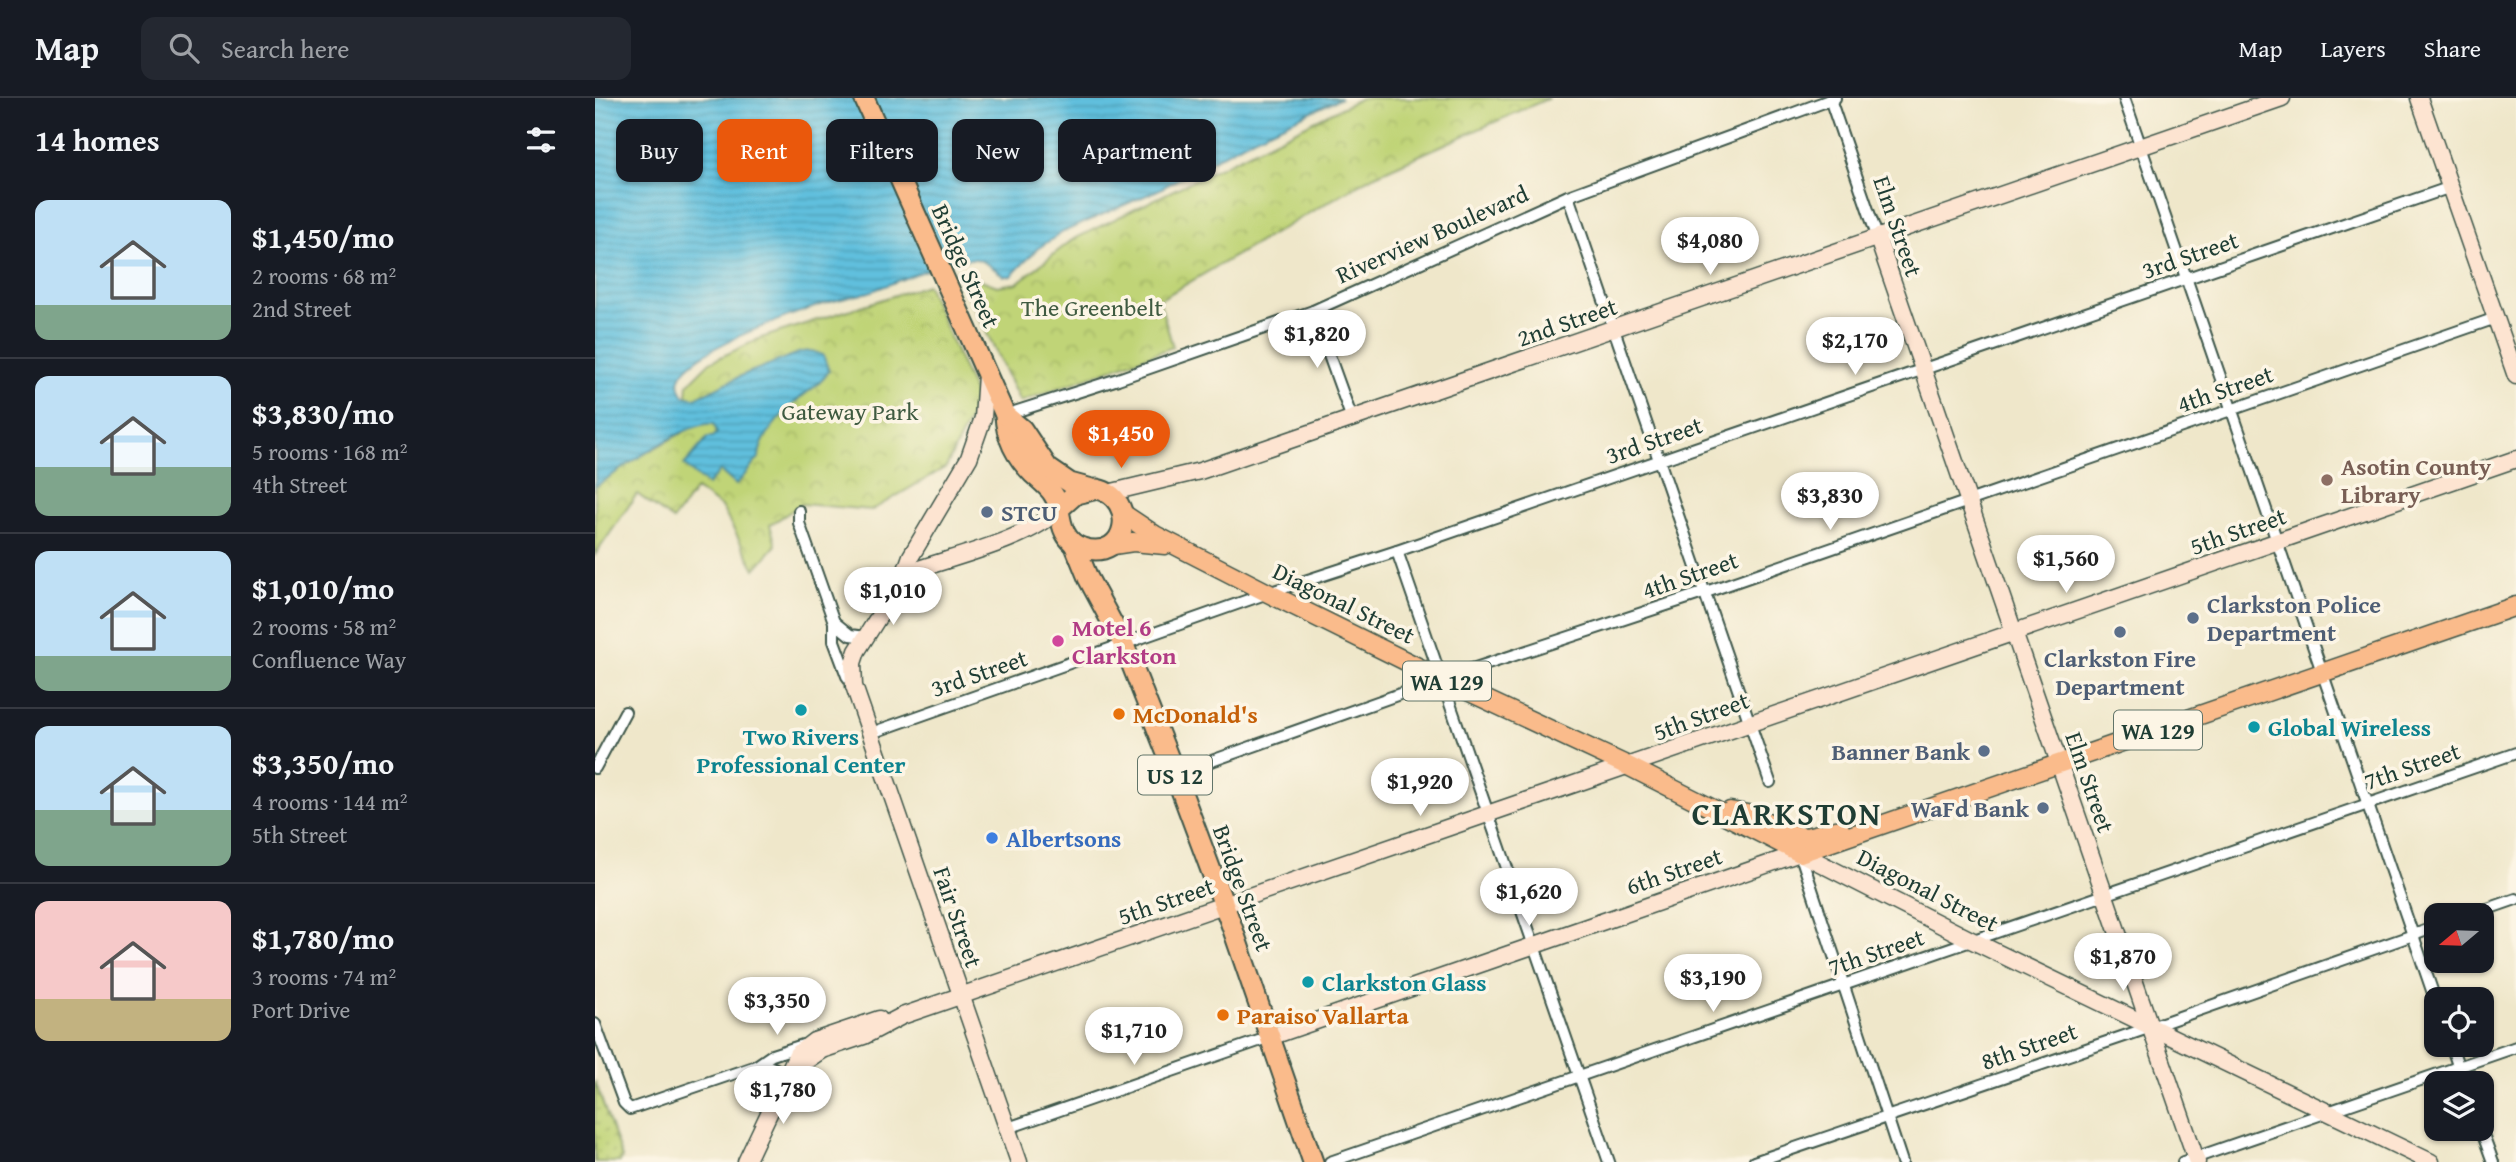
<!DOCTYPE html>
<meta charset="utf-8">
<style>
:root{--surface:#171b24;--page:#242831;--text:#f1f3f6;--muted:#9ea1a6;--line:#363941;--accent:#ea580c}
body{margin:0;font-family:"Gentium Book Plus",serif;background:var(--page);color:var(--text);height:100vh;display:flex;flex-direction:column;font-size:26px;white-space:nowrap}
*{box-sizing:border-box;margin:0}
p{font-size:23px;color:var(--muted)}
.icon{flex:none;width:38px;height:38px;fill:none;stroke:currentColor;stroke-width:2;stroke-linecap:round;stroke-linejoin:round}
.map{position:relative;flex:1;overflow:hidden}
.side{display:flex;flex-direction:column;background:var(--surface);width:595px}
.side>*{flex:none}
.hud{position:absolute;left:21px;top:21px;width:665px;height:63px;display:flex;gap:14px}
.needle{width:46px;rotate:251deg}
.controls{position:absolute;left:1829px;top:805px;display:grid;gap:14px}
.controls a{display:grid;place-items:center;width:70px;height:70px;border-radius:14px;background:var(--surface);box-shadow:0 2px 5px #0004;font-size:35px}
.price{position:absolute;translate:-50% -60px;padding:0 16px;border-radius:24px;background:#fff;color:#222;font-size:23px;line-height:46px;filter:drop-shadow(0 2px 4px #0008)}
.price::after{content:'';position:absolute;left:50%;top:42px;width:21px;height:16px;margin-left:-10px;background:inherit;clip-path:polygon(0 0,100% 0,50% 100%)}
.price.on{background:var(--accent);color:#fff}
ul{padding:0;list-style:none}
li{display:flex;align-items:center;gap:21px;height:175px;padding:0 35px}
li+li{border-top:2px solid var(--line)}
li span{display:grid;place-items:center;flex:none;width:196px;height:140px;border-radius:14px;color:#555}
li>.icon{margin-inline-start:auto}
span .icon{width:84px;height:84px;fill:#fffc;stroke-width:1}
li b{font-size:30px}
h2{display:flex;justify-content:space-between;align-items:center;height:84px;padding:0 35px;font-size:30px}
.pill{padding:0 24px;border-radius:14px;background:var(--surface);box-shadow:0 2px 5px #0004;font-size:24px;line-height:63px}
.pill.on{background:var(--accent);color:#fff}
header{display:flex;align-items:center;gap:42px;box-sizing:border-box;height:98px;padding:0 35px;background:var(--surface);border-bottom:2px solid var(--line)}
header strong{font-size:33px}
nav{display:flex;gap:38px;margin-inline-start:auto;font-size:24px}
.search{width:490px;height:63px;background:var(--page);display:flex;align-items:center;gap:18px;box-sizing:border-box;padding:0 24px;border-radius:14px;color:var(--muted);font-size:26px}
main{display:flex;flex:1;min-height:0}
.map>svg:first-child{display:block}
.grass{fill:url(#grass-dots);stroke:#708856;stroke-width:2}
.park{fill:url(#park-crowns);stroke:#708856;stroke-width:2}
.water{fill:url(#water-rules);stroke:#407e89;stroke-width:2}
.lines{fill:none;stroke-linecap:round;stroke-linejoin:round}
.street-casing{stroke:#3e564a;stroke-width:14}
.secondary-casing{stroke:#3e564a;stroke-width:19}
.primary-casing{stroke:#3e564a;stroke-width:21}
.highway-casing{stroke:#3e564a;stroke-width:23}
.street{stroke:#fff;stroke-width:10}
.secondary{stroke:#fde4d1;stroke-width:16}
.primary{stroke:#fabb8b;stroke-width:18}
.highway{stroke:#fabb8b;stroke-width:19}
.education-dot{fill:#8d6e63;stroke:#fcf5e5;stroke-width:2.5}
.service-dot{fill:#5c6f8a;stroke:#fcf5e5;stroke-width:2.5}
.hotel-dot{fill:#d1479c;stroke:#fcf5e5;stroke-width:2.5}
.culture-dot{fill:#0f9aa8;stroke:#fcf5e5;stroke-width:2.5}
.food-dot{fill:#e8710a;stroke:#fcf5e5;stroke-width:2.5}
.shop-dot{fill:#3f7fe0;stroke:#fcf5e5;stroke-width:2.5}
.labels{text-anchor:middle;dominant-baseline:central;stroke-width:7;stroke-linejoin:round;paint-order:stroke}
.shield{fill:#fcf5e5;stroke:#617469;stroke-width:2}
.shield-label{font-size:23px;font-weight:bold;fill:#1f3d34}
.street-label{font-size:24px;fill:#1f3d34;stroke:#fcf5e5}
.park-label{font-size:24px;fill:#3f5b41;stroke:#fcf5e5}
.education-label{font-size:24px;font-weight:bold;fill:#785e54;stroke:#fcf5e5;text-anchor:start}
.service-label{font-size:24px;font-weight:bold;fill:#4e5e75;stroke:#fcf5e5;text-anchor:start}
.hotel-label{font-size:24px;font-weight:bold;fill:#b23c85;stroke:#fcf5e5;text-anchor:start}
.food-label{font-size:24px;font-weight:bold;fill:#c56008;stroke:#fcf5e5;text-anchor:start}
.culture-label{font-size:24px;font-weight:bold;fill:#0d838f;stroke:#fcf5e5;text-anchor:start}
.shop-label{font-size:24px;font-weight:bold;fill:#366cbe;stroke:#fcf5e5;text-anchor:start}
.district-label{font-size:32px;font-weight:bold;letter-spacing:2px;fill:#1f3d34;stroke:#fcf5e5}
</style>
<header>
<strong>Map</strong>
<div class="search"><svg class="icon" aria-label="search" viewBox="0 0 24 24"><circle cx="10" cy="10" r="6"/><path d="M15 15l6 6"/></svg>Search here</div>
<nav><a>Map</a><a>Layers</a><a>Share</a></nav>
</header>
<main>
<section class="side">
<h2>14 homes<svg class="icon" aria-label="filters" viewBox="0 0 24 24"><path d="M4 7h16M4 17h16"/><circle cx="9" cy="7" r="2"/><circle cx="15" cy="17" r="2"/></svg></h2>
<ul>
<li><span style="background:linear-gradient(#bfe0f5 75%,#7fa58c 0)"><svg class="icon" aria-label="home" viewBox="0 0 24 24"><path d="M3 11l9-7 9 7M6 9v11h12V9"/></svg></span><div><b>$1,450/mo</b><p>2 rooms · 68 m²</p><p>2nd Street</p></div></li>
<li><span style="background:linear-gradient(#bfe0f5 65%,#7fa58c 0)"><svg class="icon" aria-label="home" viewBox="0 0 24 24"><path d="M3 11l9-7 9 7M6 9v11h12V9"/></svg></span><div><b>$3,830/mo</b><p>5 rooms · 168 m²</p><p>4th Street</p></div></li>
<li><span style="background:linear-gradient(#bfe0f5 75%,#7fa58c 0)"><svg class="icon" aria-label="home" viewBox="0 0 24 24"><path d="M3 11l9-7 9 7M6 9v11h12V9"/></svg></span><div><b>$1,010/mo</b><p>2 rooms · 58 m²</p><p>Confluence Way</p></div></li>
<li><span style="background:linear-gradient(#bfe0f5 60%,#7fa58c 0)"><svg class="icon" aria-label="home" viewBox="0 0 24 24"><path d="M3 11l9-7 9 7M6 9v11h12V9"/></svg></span><div><b>$3,350/mo</b><p>4 rooms · 144 m²</p><p>5th Street</p></div></li>
<li><span style="background:linear-gradient(#f6c9c9 70%,#c2b280 0)"><svg class="icon" aria-label="home" viewBox="0 0 24 24"><path d="M3 11l9-7 9 7M6 9v11h12V9"/></svg></span><div><b>$1,780/mo</b><p>3 rooms · 74 m²</p><p>Port Drive</p></div></li>
</ul>
</section>
<div class="map">
<svg width="1921" height="1064" viewBox="0 0 1921 1064">
<defs>
<pattern id="grass-dots" width="8" height="8" patternUnits="userSpaceOnUse" patternTransform="scale(1.75)"><rect width="8" height="8" fill="#c0d477"/><path d="M2 2h.1M6 6h.1" fill="none" stroke="#a5b768" stroke-width="1.8" stroke-linecap="round"/></pattern>
<pattern id="park-crowns" width="20" height="18" patternUnits="userSpaceOnUse" patternTransform="scale(1.75)"><rect width="20" height="18" fill="#c0d477"/><path d="M2 6a3 3 0 1 1 6 0M12 15a3 3 0 1 1 6 0" fill="none" stroke="#a5b768"/></pattern>
<pattern id="water-rules" width="6" height="5" patternUnits="userSpaceOnUse" patternTransform="scale(1.75)"><rect width="6" height="5" fill="#60c0de"/><path d="M0 2.5h6" fill="none" stroke="#4f9db5"/></pattern>
</defs>
<rect width="100%" height="100%" fill="#fcf5e5"/>
<filter id="ink" filterUnits="userSpaceOnUse"><feTurbulence type="fractalNoise" baseFrequency=".0143" numOctaves="2"/><feDisplacementMap in="SourceGraphic" scale="14" xChannelSelector="R" yChannelSelector="G"/><feConvolveMatrix kernelMatrix="1 2 1 2 8 2 1 2 1" color-interpolation-filters="sRGB"/></filter>
<filter id="wash" filterUnits="userSpaceOnUse"><feTurbulence type="fractalNoise" baseFrequency=".00686" numOctaves="4" result="noise"/><feDisplacementMap in="SourceGraphic" scale="28" xChannelSelector="R" yChannelSelector="G"/><feGaussianBlur stdDeviation="1.57" result="paint"/><feColorMatrix in="noise" values="0 0 0 0 0 0 0 0 0 0 0 0 0 0 0 0 0 1.4 0 .05"/><feComposite in="paint" operator="in"/></filter>
<g filter="url(#wash)">
<rect width="100%" height="100%" fill="#efe7ca"/>
<path class="grass" d="M 0,983 L 27,1060 L 25,1064 L 0,1064 Z"/>
<g class="park">
<path d="M 766,0 L 954,0 L 778,78 L 564,202 L 578,249 L 425,304 L 362,173 L 402,188 L 422,185 L 477,142 Z"/>
<path d="M 332,187 L 383,304 L 351,369 L 277,412 L 207,406 L 175,427 L 181,447 L 160,471 L 127,410 L 101,391 L 78,422 L 42,396 L 0,457 L 0,389 L 35,364 L 89,334 L 93,286 L 115,264 L 166,240 Z"/>
</g>
<path class="water" d="M 0,0 L 746,0 L 658,40 L 563,92 L 468,134 L 442,151 L 416,178 L 409,178 C 401,172 392,164 381,161 C 359,157 298,186 274,194 C 257,199 239,202 222,208 C 191,219 100,250 86,278 C 82,285 85,292 89,298 L 100,300 L 150,276 L 206,254 L 217,253 L 228,257 L 234,273 C 227,285 215,292 205,300 C 189,313 164,340 164,360 L 141,387 L 125,373 L 112,387 L 89,367 L 113,339 L 118,339 L 122,335 L 119,326 C 95,321 22,374 0,389 Z"/>
</g>
<g filter="url(#ink)">
<g class="lines">
<defs>
<g id="street">
<path d="M 1529,0 L 1841,904"/>
<path d="M 1235,1 L 1283,141"/>
<path d="M 973,98 L 1175,684"/>
<path d="M 718,213 L 757,321"/>
<path d="M 410,317 L 523,281 L 718,213 L 973,98 L 1240,0"/>
<path d="M 204,413 L 204,425 L 239,524 L 239,543 L 252,578 L 258,586"/>
<path d="M 802,453 L 1014,1064"/>
<path d="M 239,524 L 255,537 L 271,539"/>
<path d="M 276,635 L 673,495 L 802,453 L 1856,89"/>
<path d="M 0,670 L 30,614"/>
<path d="M 580,676 L 847,581 L 1111,494 L 1901,220"/>
<path d="M 1205,755 L 1307,1064"/>
<path d="M 1875,817 L 1921,801"/>
<path d="M 0,926 L 29,1005 L 35,1011 L 161,968 L 177,957 L 208,947"/>
<path d="M 1856,947 L 1869,985"/>
<path d="M 161,968 L 176,969 L 192,976"/>
<path d="M 413,1030 L 675,939"/>
<path d="M 1886,1031 L 1898,1064"/>
<path d="M 735,1064 L 1921,655"/>
<path d="M 1159,1064 L 1556,929 L 1841,829"/>
<path d="M 1588,1064 L 1921,949"/>
</g>
<g id="secondary">
<path d="M 1824,0 L 1921,278"/>
<path d="M 1283,141 L 1602,1064"/>
<path d="M 391,277 L 388,320 L 374,360 L 316,458 L 308,480 L 262,553 L 258,565 L 259,588 L 424,1064"/>
<path d="M 513,395 L 605,373 L 1687,0"/>
<path d="M 308,480 L 324,471 C 365,457 434,441 464,411"/>
<path d="M 675,939 L 1205,755 L 1376,842 L 1836,1064"/>
<path d="M 192,976 L 227,952 L 269,938 L 307,918 L 1921,361"/>
<path d="M 151,1064 L 202,956 L 219,943 L 284,921"/>
</g>
<g id="primary">
<path d="M 527,415 L 560,437 L 673,495 L 847,581 L 1033,668 L 1205,755 L 1921,508"/>
<path d="M 518,447 L 538,444 L 570,447"/>
<path d="M 1135,713 L 1158,717 L 1196,736 L 1211,739 L 1245,731"/>
</g>
<g id="highway">
<path d="M 269,0 L 410,317 C 411,341 421,359 438,376 C 450,387 461,394 464,411"/>
<path d="M 410,317 L 427,331 L 453,370 L 475,385 L 497,391"/>
<path d="M 502,391 C 543,400 534,464 488,450 C 470,445 466,427 464,411 L 481,396 Z"/>
<path d="M 480,448 L 493,480 L 529,547 L 580,676 L 636,826 L 718,1064"/>
</g>
</defs>
<use href="#street" class="street-casing"/>
<use href="#secondary" class="secondary-casing"/>
<use href="#primary" class="primary-casing"/>
<use href="#highway" class="highway-casing"/>
<use href="#street" class="street"/>
<use href="#secondary" class="secondary"/>
<use href="#primary" class="primary"/>
<use href="#highway" class="highway"/>
</g>
</g>
<circle class="education-dot" cx="1732" cy="382" r="7"/>
<g class="service-dot">
<circle cx="392" cy="414" r="7"/>
<circle cx="1598" cy="520" r="7"/>
<circle cx="1525" cy="534" r="7"/>
<circle cx="1389" cy="653" r="7"/>
<circle cx="1448" cy="710" r="7"/>
</g>
<circle class="hotel-dot" cx="463" cy="543" r="7"/>
<g class="culture-dot">
<circle cx="206" cy="612" r="7"/>
<circle cx="1659" cy="629" r="7"/>
<circle cx="713" cy="884" r="7"/>
</g>
<g class="food-dot">
<circle cx="524" cy="616" r="7"/>
<circle cx="628" cy="917" r="7"/>
</g>
<circle class="shop-dot" cx="397" cy="740" r="7"/>
<g class="labels">
<g class="shield">
<rect x="808" y="563.5" width="88" height="39" rx="5"/>
<rect x="1519" y="612.5" width="88" height="39" rx="5"/>
<rect x="543" y="657.5" width="74" height="39" rx="5"/>
</g>
<g class="shield-label">
<text x="852" y="583">WA 129</text>
<text x="1563" y="632">WA 129</text>
<text x="580" y="677">US 12</text>
</g>
<g class="street-label">
<text transform="translate(1303 128) rotate(71)">Elm Street</text>
<text transform="translate(837 136) rotate(-24)">Riverview Boulevard</text>
<text transform="translate(1595 157) rotate(-19)">3rd Street</text>
<text transform="translate(371 168) rotate(66)">Bridge Street</text>
<text transform="translate(972 224) rotate(-19)">2nd Street</text>
<text transform="translate(1630 291) rotate(-19)">4th Street</text>
<text transform="translate(1059 342) rotate(-19)">3rd Street</text>
<text transform="translate(1643 433) rotate(-19)">5th Street</text>
<text transform="translate(1095 477) rotate(-19)">4th Street</text>
<text transform="translate(749 505) rotate(26)">Diagonal Street</text>
<text transform="translate(384 575) rotate(-19)">3rd Street</text>
<text transform="translate(1106 618) rotate(-20)">5th Street</text>
<text transform="translate(1817 668) rotate(-19)">7th Street</text>
<text transform="translate(1495 684) rotate(71)">Elm Street</text>
<text transform="translate(1079 773) rotate(-19)">6th Street</text>
<text transform="translate(648 790) rotate(70)">Bridge Street</text>
<text transform="translate(1333 792) rotate(27)">Diagonal Street</text>
<text transform="translate(571 803) rotate(-19)">5th Street</text>
<text transform="translate(363 819) rotate(71)">Fair Street</text>
<text transform="translate(1281 854) rotate(-19)">7th Street</text>
<text transform="translate(1434 948) rotate(-19)">8th Street</text>
</g>
<g class="park-label">
<text x="497" y="209">The Greenbelt</text>
<text x="255" y="313">Gateway Park</text>
</g>
<g class="education-label">
<text x="1746" y="368">Asotin County<tspan x="1746" dy="28">Library</tspan></text>
</g>
<g class="service-label">
<text x="406" y="414">STCU</text>
<text x="1612" y="506">Clarkston Police<tspan x="1612" dy="28">Department</tspan></text>
<text x="1525" y="560" text-anchor="middle">Clarkston Fire<tspan x="1525" dy="28">Department</tspan></text>
<text x="1375" y="653" text-anchor="end">Banner Bank</text>
<text x="1434" y="710" text-anchor="end">WaFd Bank</text>
</g>
<g class="hotel-label">
<text x="477" y="529">Motel 6<tspan x="477" dy="28">Clarkston</tspan></text>
</g>
<g class="food-label">
<text x="538" y="616">McDonald's</text>
<text x="642" y="917">Paraiso Vallarta</text>
</g>
<g class="culture-label">
<text x="1673" y="629">Global Wireless</text>
<text x="206" y="638" text-anchor="middle">Two Rivers<tspan x="206" dy="28">Professional Center</tspan></text>
<text x="727" y="884">Clarkston Glass</text>
</g>
<g class="shop-label">
<text x="411" y="740">Albertsons</text>
</g>
<g class="district-label">
<text x="1192" y="715">CLARKSTON</text>
</g>
</g>
</svg>
<div class="controls">
<a><svg class="needle" viewBox="-14 -14 28 28"><path d="M0-13l5 13h-10z" fill="#e53935"/><path d="M0 13l5-13h-10z" fill="#9ea1a6"/></svg></a>
<a><svg class="icon" aria-label="locate" viewBox="0 0 24 24"><circle cx="12" cy="12" r="6"/><path d="M12 2v4M12 18v4M2 12h4M18 12h4"/></svg></a>
<a><svg class="icon" aria-label="layers" viewBox="0 0 24 24"><path d="M12 4l9 5-9 5-9-5zM3 14l9 5 9-5"/></svg></a>
</div>
<b class="price" style="left:1115px;top:179px">$4,080</b>
<b class="price" style="left:722px;top:272px">$1,820</b>
<b class="price" style="left:1260px;top:279px">$2,170</b>
<b class="price on" style="left:526px;top:372px">$1,450</b>
<b class="price" style="left:1235px;top:434px">$3,830</b>
<b class="price" style="left:1471px;top:497px">$1,560</b>
<b class="price" style="left:298px;top:529px">$1,010</b>
<b class="price" style="left:825px;top:720px">$1,920</b>
<b class="price" style="left:934px;top:830px">$1,620</b>
<b class="price" style="left:1528px;top:895px">$1,870</b>
<b class="price" style="left:1118px;top:916px">$3,190</b>
<b class="price" style="left:182px;top:939px">$3,350</b>
<b class="price" style="left:539px;top:969px">$1,710</b>
<b class="price" style="left:188px;top:1028px">$1,780</b>
<div class="hud">
<a class="pill">Buy</a>
<a class="pill on">Rent</a>
<a class="pill">Filters</a>
<a class="pill">New</a>
<a class="pill">Apartment</a>
</div>
</div>
</main>
